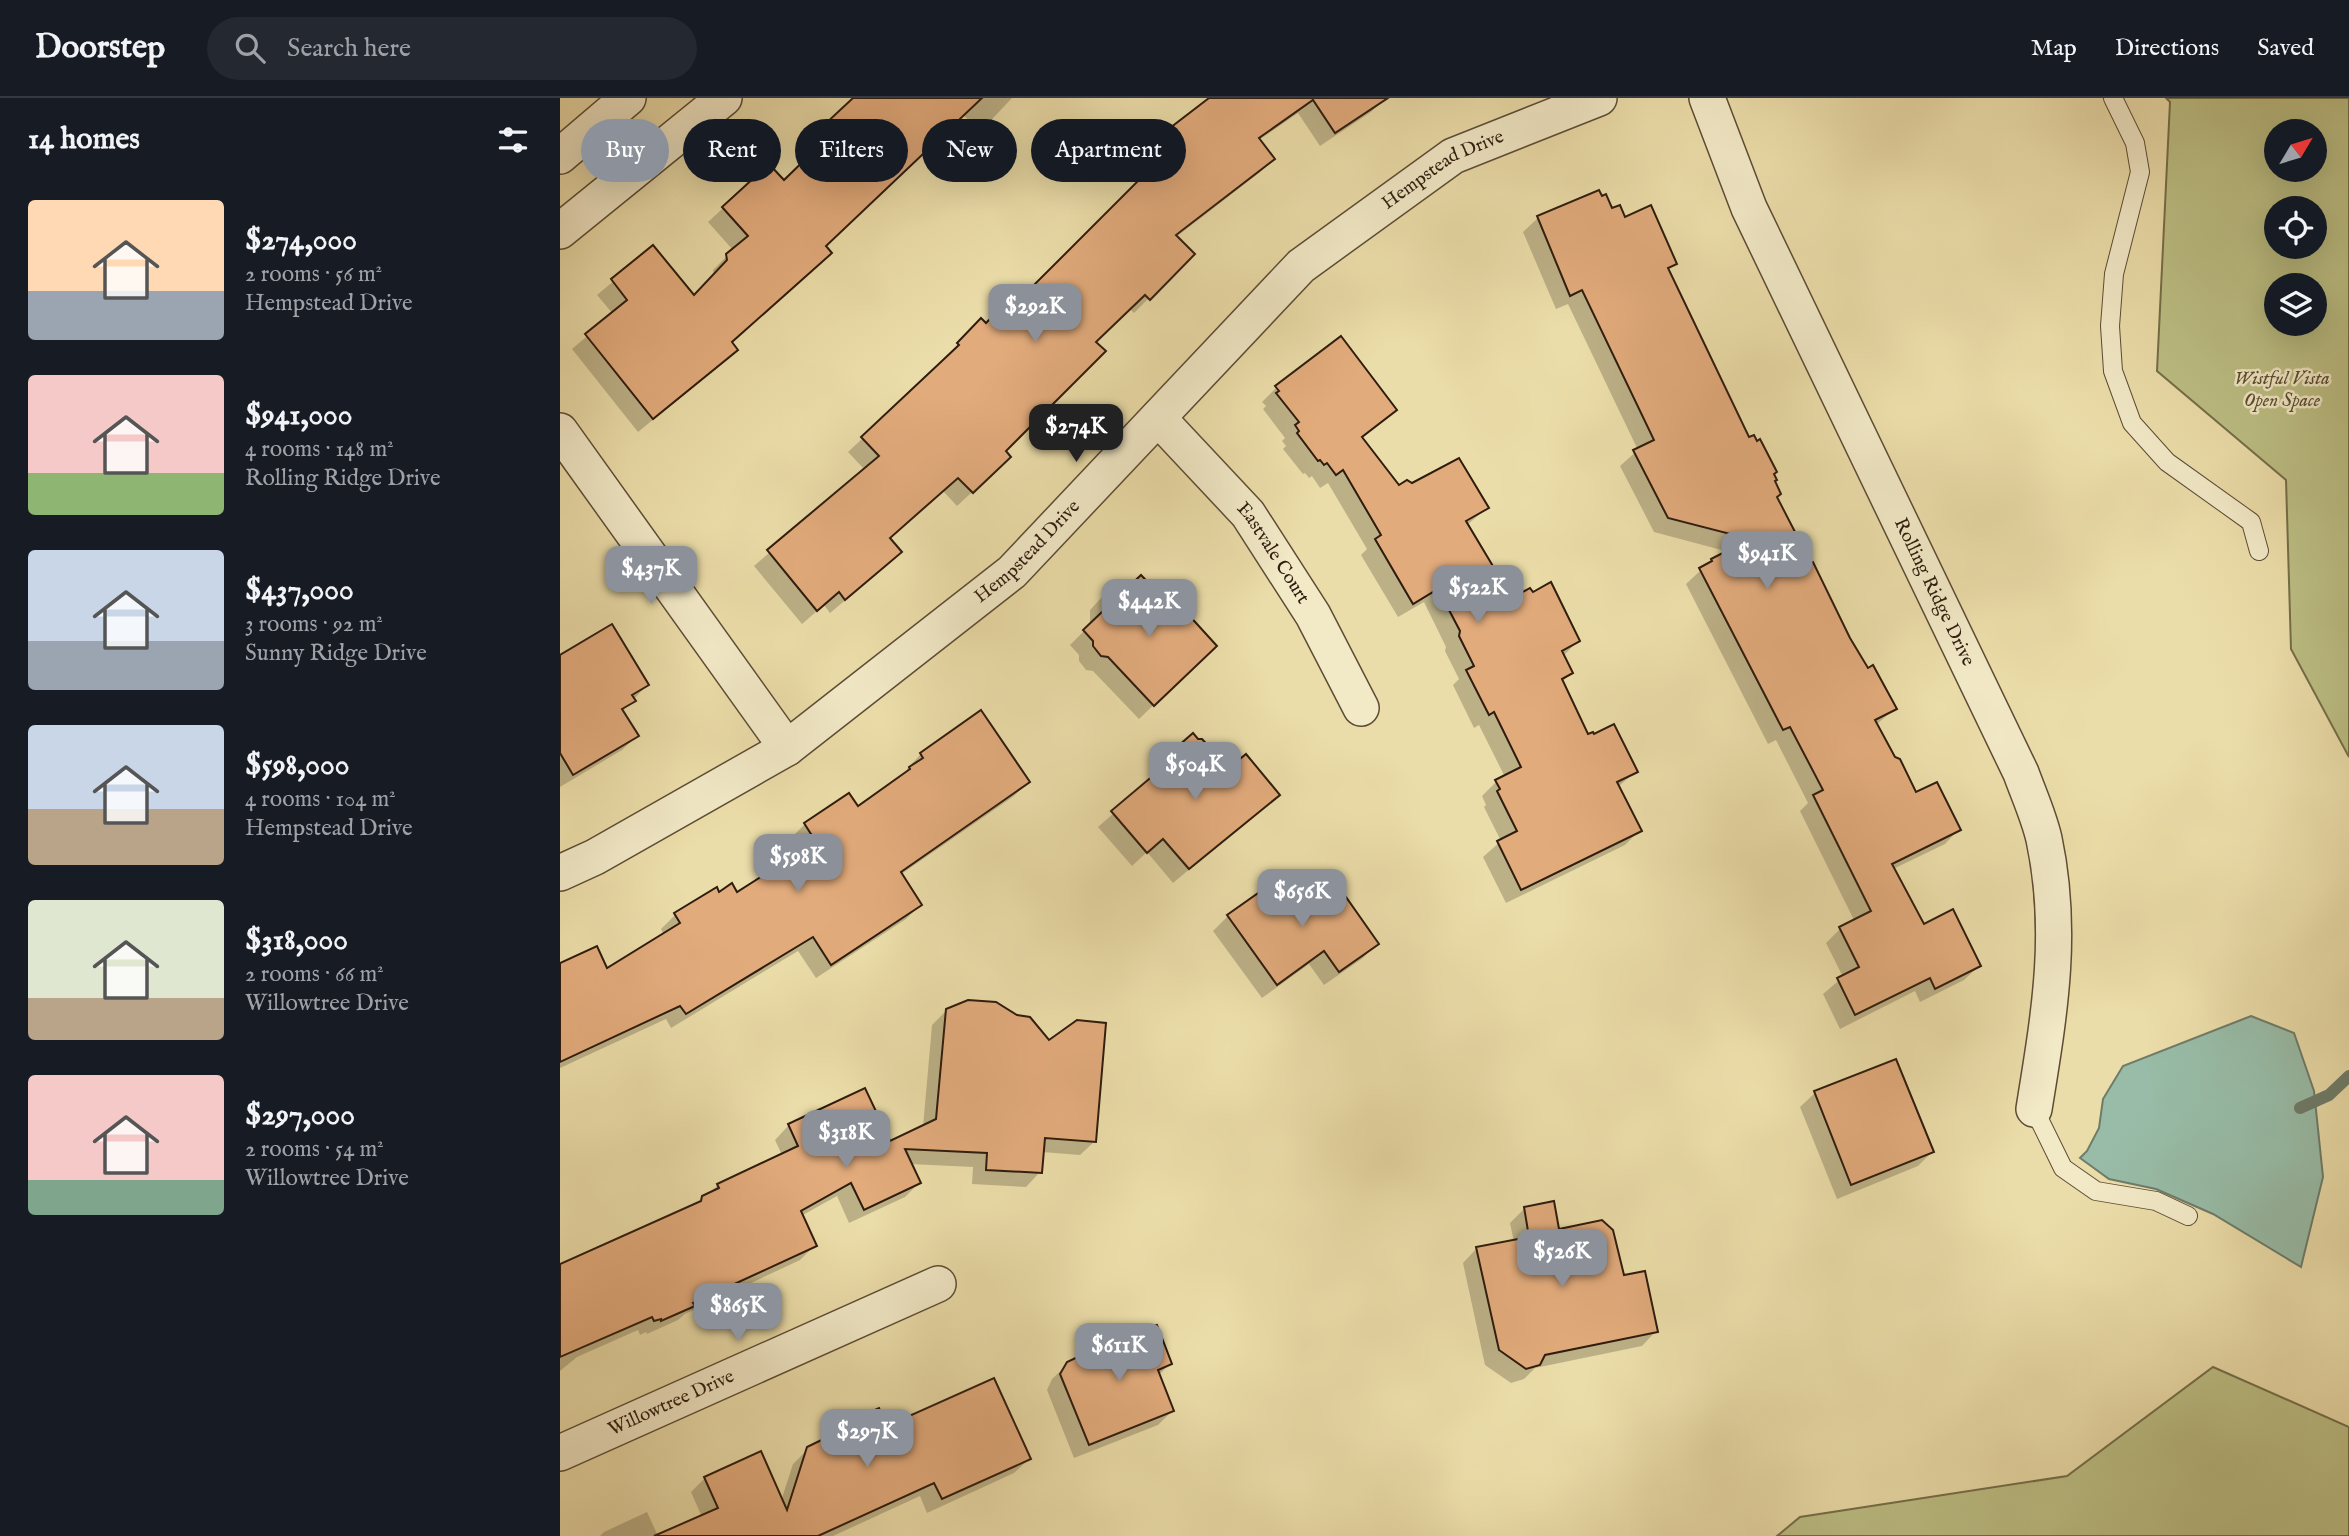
<!DOCTYPE html>
<meta charset="utf-8">
<style>
:root{--surface:#171b24;--page:#242831;--text:#f1f3f6;--muted:#9ea1a6;--line:#363941;--accent:#8c9099}
body{margin:0;font-family:"IM FELL English",serif;background:var(--page);color:var(--text);height:100vh;display:flex;flex-direction:column;font-size:26px;white-space:nowrap}
*{box-sizing:border-box;margin:0}
p{font-size:23px;color:var(--muted)}
.icon{flex:none;width:38px;height:38px;fill:none;stroke:currentColor;stroke-width:2;stroke-linecap:round;stroke-linejoin:round}
.map{position:relative;flex:1;overflow:hidden}
.side{display:flex;flex-direction:column;background:var(--surface);width:560px}
.side>*{flex:none}
.guide{position:absolute;left:21px;top:21px;width:665px;height:63px;display:flex;gap:14px}
.needle{width:46px;rotate:52deg}
.buttons{position:absolute;left:1704px;top:21px;display:grid;gap:14px}
.buttons a{display:grid;place-items:center;width:63px;height:63px;border-radius:50%;background:var(--surface);box-shadow:0 7px 28px #0002;font-size:35px}
.price{position:absolute;translate:-50% -60px;padding:0 16px;border-radius:14px;background:var(--accent);color:#fff;font-size:23px;line-height:46px;filter:drop-shadow(0 2px 4px #0008)}
.price::after{content:'';position:absolute;left:50%;top:42px;width:21px;height:16px;margin-left:-10px;background:inherit;clip-path:polygon(0 0,100% 0,50% 100%)}
.price.selected{background:#222;color:#fff}
ul{padding:0;list-style:none}
li{display:flex;align-items:center;gap:21px;height:175px;padding:0 28px}
li span{display:grid;place-items:center;flex:none;width:196px;height:140px;border-radius:7px;color:#555}
li>.icon{margin-inline-start:auto}
span .icon{width:84px;height:84px;fill:#fffc;stroke-width:1}
li b{font-size:30px}
h2{display:flex;justify-content:space-between;align-items:center;height:84px;padding:0 28px;font-size:30px}
.pill{padding:0 24px;border-radius:32px;background:var(--surface);box-shadow:0 7px 28px #0002;font-size:24px;line-height:63px}
.pill.selected{background:var(--accent);color:#fff}
header{display:flex;align-items:center;gap:42px;box-sizing:border-box;height:98px;padding:0 35px;background:var(--surface);border-bottom:2px solid var(--line)}
header strong{font-size:33px}
nav{display:flex;gap:38px;margin-inline-start:auto;font-size:24px}
.search{width:490px;height:63px;background:var(--page);display:flex;align-items:center;gap:18px;box-sizing:border-box;padding:0 24px;border-radius:38px;color:var(--muted);font-size:26px}
main{display:flex;flex:1;min-height:0}
.map>svg:first-child{display:block}
.green{fill:#bcbf84;stroke:#756e49;stroke-width:2;fill-rule:evenodd}
.water{fill:#98bca7;stroke:#6e7c6a;stroke-width:2}
.shadow{fill:#0003}
.lines{fill:none;stroke-linecap:round;stroke-linejoin:round}
.stream{stroke:#6e7c6a;stroke-width:12}
.building{fill:#e2ab7c;stroke:#2e1c0e;stroke-width:2}
.lane-casing{stroke:#5d4c35;stroke-width:20}
.street-casing{stroke:#5d4c35;stroke-width:38}
.lane{stroke:#f2e9c7;stroke-width:18}
.street{stroke:#f2e9c7;stroke-width:35}
.labels{text-anchor:middle;dominant-baseline:central;stroke-width:5;stroke-linejoin:round;paint-order:stroke}
.street-label{font-size:19px;fill:#2e1c0e;stroke:#f2e9c7}
.park-label{font-size:19px;font-style:italic;fill:#594d31;stroke:#f2e9c7}
</style>
<header>
<strong>Doorstep</strong>
<div class="search"><svg class="icon" aria-label="search" viewBox="0 0 24 24"><circle cx="10" cy="10" r="6"/><path d="M15 15l6 6"/></svg>Search here</div>
<nav><a>Map</a><a>Directions</a><a>Saved</a></nav>
</header>
<main>
<section class="side">
<h2>14 homes<svg class="icon" aria-label="filters" viewBox="0 0 24 24"><path d="M4 7h16M4 17h16"/><circle cx="9" cy="7" r="2"/><circle cx="15" cy="17" r="2"/></svg></h2>
<ul>
<li><span style="background:linear-gradient(#ffd9b3 65%,#9aa5b1 0)"><svg class="icon" aria-label="home" viewBox="0 0 24 24"><path d="M3 11l9-7 9 7M6 9v11h12V9"/></svg></span><div><b>$274,000</b><p>2 rooms · 56 m²</p><p>Hempstead Drive</p></div></li>
<li><span style="background:linear-gradient(#f6c9c9 70%,#8fb573 0)"><svg class="icon" aria-label="home" viewBox="0 0 24 24"><path d="M3 11l9-7 9 7M6 9v11h12V9"/></svg></span><div><b>$941,000</b><p>4 rooms · 148 m²</p><p>Rolling Ridge Drive</p></div></li>
<li><span style="background:linear-gradient(#c9d6e8 65%,#9aa5b1 0)"><svg class="icon" aria-label="home" viewBox="0 0 24 24"><path d="M3 11l9-7 9 7M6 9v11h12V9"/></svg></span><div><b>$437,000</b><p>3 rooms · 92 m²</p><p>Sunny Ridge Drive</p></div></li>
<li><span style="background:linear-gradient(#c9d6e8 60%,#b9a48a 0)"><svg class="icon" aria-label="home" viewBox="0 0 24 24"><path d="M3 11l9-7 9 7M6 9v11h12V9"/></svg></span><div><b>$598,000</b><p>4 rooms · 104 m²</p><p>Hempstead Drive</p></div></li>
<li><span style="background:linear-gradient(#dfe7d0 70%,#b9a48a 0)"><svg class="icon" aria-label="home" viewBox="0 0 24 24"><path d="M3 11l9-7 9 7M6 9v11h12V9"/></svg></span><div><b>$318,000</b><p>2 rooms · 66 m²</p><p>Willowtree Drive</p></div></li>
<li><span style="background:linear-gradient(#f6c9c9 75%,#7fa58c 0)"><svg class="icon" aria-label="home" viewBox="0 0 24 24"><path d="M3 11l9-7 9 7M6 9v11h12V9"/></svg></span><div><b>$297,000</b><p>2 rooms · 54 m²</p><p>Willowtree Drive</p></div></li>
</ul>
</section>
<div class="map">
<svg width="1789" height="1438" viewBox="0 0 1789 1438">
<rect width="100%" height="100%" fill="#ebdda9"/>
<filter id="stains"><feTurbulence type="fractalNoise" baseFrequency=".00286" numOctaves="4"/><feColorMatrix values="0 0 0 0 .2 0 0 0 0 .09 0 0 0 0 .02 0 0 0 .5 -.17"/></filter>
<radialGradient id="worn" r=".72"><stop offset=".6" stop-color="#630" stop-opacity="0"/><stop offset="1" stop-color="#630" stop-opacity=".3"/></radialGradient>
<g class="green">
<path d="M 1606,0 L 1789,0 L 1789,659 L 1731,551 L 1726,382 L 1597,273 L 1610,4 ZM 1717,33 L 1755,33 L 1755,72 L 1717,72 ZM 1717,110 L 1755,110 L 1755,149 L 1717,149 ZM 1717,187 L 1755,187 L 1755,226 L 1717,226 Z"/>
<path d="M 1653,1269 L 1789,1329 L 1789,1438 L 1217,1438 L 1240,1419 L 1507,1378 Z"/>
</g>
<path class="water" d="M 1691,918 L 1734,935 L 1754,993 L 1763,1079 L 1741,1169 L 1653,1116 L 1596,1091 L 1549,1081 L 1520,1060 L 1527,1053 L 1539,1030 L 1543,1001 L 1563,968 Z"/>
<g class="shadow">
<path d="M 295,0 L 452,0 L 421,33 L 403,17 L 264,148 L 170,245 L 176,252 L 161,266 L 78,334 L 12,251 L 53,216 L 37,197 L 93,150 L 133,200 L 154,178 L 153,172 L 173,152 L 148,124 L 209,68 L 224,85 L 245,64 L 244,60 L 256,48 L 251,43 Z"/>
<path d="M 652,0 L 825,0 L 811,14 L 760,48 L 738,15 L 699,42 L 713,61 L 699,75 L 616,139 L 633,156 L 574,215 L 569,210 L 534,244 L 443,353 L 435,373 L 397,408 L 383,393 L 329,441 L 340,454 L 325,469 L 270,515 L 264,507 L 242,526 L 194,468 L 305,372 L 288,354 L 386,262 L 384,260 L 421,223 L 425,227 L 469,195 L 579,84 L 567,69 L 581,54 Z"/>
<path d="M 1038,94 L 1051,113 L 1064,121 L 1115,166 L 1107,173 L 1188,341 L 1212,376 L 1216,400 L 1289,540 L 1334,611 L 1316,627 L 1356,696 L 1399,731 L 1385,746 L 1333,771 L 1363,828 L 1419,868 L 1404,882 L 1360,904 L 1355,893 L 1280,931 L 1263,896 L 1283,879 L 1266,845 L 1280,831 L 1295,824 L 1240,713 L 1248,705 L 1216,642 L 1208,646 L 1126,486 L 1152,462 L 1169,454 L 1094,434 L 1060,368 L 1078,352 L 1008,206 L 996,211 L 963,134 L 978,120 Z"/>
<path d="M 717,289 L 835,312 L 801,341 L 839,389 L 927,410 L 907,427 L 951,502 L 1018,543 L 1003,558 L 1011,575 L 1002,584 L 1027,638 L 1076,673 L 1058,689 L 1080,732 L 1065,747 L 946,805 L 923,759 L 941,743 L 924,709 L 926,707 L 922,698 L 936,684 L 945,679 L 919,627 L 914,630 L 893,587 L 899,581 L 885,553 L 886,549 L 864,504 L 838,519 L 801,457 L 807,451 L 768,385 L 760,390 L 752,378 L 749,380 L 745,375 L 743,376 L 723,351 L 726,348 L 722,343 L 725,340 L 703,311 L 706,308 L 702,304 Z"/>
<path d="M 544,497 L 655,548 L 579,621 L 533,573 L 526,572 L 519,563 L 519,557 L 510,547 L 530,527 L 530,512 Z"/>
<path d="M 0,559 L 87,587 L 62,614 L 77,638 L 62,652 L 0,689 Z"/>
<path d="M 633,638 L 669,673 L 718,697 L 613,785 L 587,754 L 572,768 L 538,729 L 599,675 L 596,672 Z"/>
<path d="M 361,656 L 468,684 L 454,698 L 340,777 L 360,807 L 346,821 L 256,880 L 238,853 L 111,930 L 106,921 L 0,970 L 0,868 L 46,873 L 104,837 L 101,831 L 115,817 L 158,796 L 177,796 L 240,756 L 230,741 L 245,726 L 289,698 L 297,710 L 348,673 L 347,671 Z"/>
<path d="M 743,807 L 817,845 L 803,860 L 764,887 L 749,866 L 702,900 L 653,833 L 668,818 Z"/>
<path d="M 387,912 L 535,1043 L 520,1057 L 482,1054 L 480,1074 L 466,1089 L 412,1086 L 413,1069 L 350,1066 L 359,1085 L 345,1099 L 289,1125 L 277,1098 L 241,1118 L 255,1147 L 240,1162 L 125,1216 L 118,1222 L 87,1236 L 86,1234 L 80,1237 L 78,1232 L 17,1259 L 0,1273 L 0,1170 L 133,1109 L 158,1087 L 222,1057 L 215,1042 L 229,1027 L 329,1046 L 363,1029 L 372,927 Z"/>
<path d="M 1335,963 L 1372,1054 L 1358,1068 L 1277,1101 L 1240,1009 L 1255,995 Z"/>
<path d="M 964,1111 L 1062,1179 L 1096,1233 L 1082,1248 L 975,1270 L 964,1281 L 951,1285 L 925,1267 L 903,1165 L 917,1150 L 954,1144 L 950,1125 Z"/>
<path d="M 578,1230 L 610,1265 L 598,1278 L 612,1313 L 598,1327 L 514,1360 L 487,1292 L 492,1281 L 508,1266 L 524,1258 L 536,1247 Z"/>
<path d="M 326,1331 L 469,1361 L 454,1375 L 367,1415 L 360,1398 L 273,1438 L 98,1438 L 142,1419 L 131,1394 L 145,1380 L 221,1403 L 233,1366 L 248,1351 L 264,1343 L 275,1332 Z"/>
<path d="M 87,1414 L 98,1438 L 40,1438 L 44,1434 Z"/>
</g>
<g class="lines">
<path class="stream" d="M 1740,1010 L 1769,997 L 1789,978"/>
</g>
<g class="building">
<path d="M 293,0 L 422,0 L 266,148 L 272,155 L 172,244 L 178,252 L 93,321 L 25,236 L 67,202 L 51,181 L 93,147 L 134,197 L 167,162 L 166,156 L 188,138 L 162,109 L 209,66 L 224,82 L 258,49 L 258,44 L 269,33 L 264,27 Z"/>
<path d="M 649,0 L 828,0 L 775,35 L 753,2 L 699,40 L 715,61 L 616,137 L 635,156 L 590,202 L 585,197 L 536,244 L 546,253 L 446,353 L 451,359 L 413,395 L 398,380 L 330,440 L 342,454 L 285,502 L 279,494 L 257,513 L 207,452 L 319,358 L 301,339 L 399,247 L 397,245 L 421,220 L 426,225 L 463,187 L 469,192 L 592,69 L 580,53 Z"/>
<path d="M 1039,92 L 1042,98 L 1046,96 L 1052,110 L 1060,107 L 1065,119 L 1091,107 L 1117,166 L 1108,170 L 1189,339 L 1194,337 L 1197,343 L 1200,341 L 1217,374 L 1214,376 L 1217,382 L 1215,383 L 1221,396 L 1217,399 L 1251,465 L 1253,464 L 1290,540 L 1308,570 L 1313,567 L 1337,611 L 1315,622 L 1335,659 L 1340,661 L 1356,694 L 1377,684 L 1401,732 L 1332,766 L 1364,826 L 1393,811 L 1421,868 L 1375,891 L 1370,880 L 1295,917 L 1277,880 L 1299,869 L 1279,829 L 1311,813 L 1253,697 L 1263,692 L 1230,629 L 1223,632 L 1139,470 L 1152,463 L 1151,461 L 1190,441 L 1108,420 L 1073,352 L 1094,342 L 1022,192 L 1010,198 L 977,118 Z"/>
<path d="M 781,238 L 837,312 L 802,339 L 839,387 L 847,382 L 852,385 L 899,360 L 929,410 L 906,423 L 952,500 L 970,490 L 973,494 L 991,484 L 1020,543 L 1002,553 L 1013,575 L 1002,581 L 1028,636 L 1033,634 L 1034,636 L 1054,626 L 1078,674 L 1057,684 L 1082,733 L 961,792 L 937,743 L 957,733 L 937,693 L 940,691 L 935,682 L 961,669 L 934,614 L 929,617 L 906,572 L 914,568 L 899,538 L 900,533 L 878,491 L 853,506 L 815,441 L 821,437 L 783,372 L 776,377 L 767,365 L 764,367 L 760,362 L 758,363 L 737,335 L 739,333 L 735,327 L 739,324 L 716,295 L 719,293 L 715,288 Z"/>
<path d="M 581,477 L 600,497 L 606,492 L 657,548 L 594,608 L 548,559 L 541,558 L 533,548 L 533,543 L 523,532 L 544,512 L 544,495 L 558,499 Z"/>
<path d="M 52,526 L 89,587 L 72,597 L 76,603 L 62,611 L 79,638 L 13,677 L 0,655 L 0,557 Z"/>
<path d="M 421,612 L 470,684 L 341,774 L 362,807 L 271,867 L 253,839 L 126,916 L 120,908 L 0,964 L 0,865 L 37,848 L 47,870 L 120,825 L 114,815 L 157,789 L 159,794 L 172,785 L 177,794 L 256,744 L 244,725 L 289,695 L 298,708 L 350,671 L 349,669 L 363,660 L 360,655 Z"/>
<path d="M 633,635 L 638,641 L 642,641 L 669,670 L 686,656 L 720,697 L 629,771 L 603,741 L 587,755 L 551,713 L 614,660 L 609,656 Z"/>
<path d="M 721,779 L 724,782 L 727,781 L 743,805 L 774,782 L 819,846 L 779,874 L 764,853 L 717,887 L 667,817 Z"/>
<path d="M 408,902 L 436,904 L 457,917 L 470,919 L 489,942 L 517,922 L 546,925 L 536,1044 L 485,1040 L 482,1075 L 426,1072 L 427,1055 L 345,1051 L 361,1085 L 304,1112 L 291,1085 L 241,1113 L 257,1148 L 133,1205 L 135,1208 L 101,1223 L 101,1221 L 94,1223 L 92,1219 L 0,1259 L 0,1166 L 141,1103 L 142,1098 L 159,1090 L 157,1086 L 238,1048 L 228,1026 L 305,990 L 330,1043 L 376,1021 L 386,911 Z"/>
<path d="M 1336,961 L 1374,1054 L 1291,1087 L 1254,993 Z"/>
<path d="M 994,1103 L 999,1131 L 1042,1122 L 1053,1132 L 1064,1177 L 1085,1173 L 1098,1234 L 985,1257 L 980,1267 L 966,1271 L 939,1252 L 916,1149 L 969,1139 L 964,1109 Z"/>
<path d="M 579,1227 L 581,1232 L 597,1227 L 612,1266 L 598,1272 L 614,1313 L 529,1347 L 500,1276 L 507,1264 L 537,1250 L 535,1245 Z"/>
<path d="M 434,1280 L 471,1361 L 382,1401 L 374,1385 L 258,1438 L 94,1438 L 158,1410 L 144,1379 L 201,1353 L 227,1412 L 247,1349 L 276,1335 L 274,1330 L 319,1310 L 327,1328 Z"/>
</g>
<g class="lines">
<defs>
<g id="lane">
<path d="M 1553,0 L 1575,45 L 1580,74 L 1554,176 L 1550,228 L 1553,273 L 1572,325 L 1607,364 L 1691,424 L 1699,453"/>
<path d="M 1474,1011 L 1503,1070 L 1536,1093 L 1596,1103 L 1628,1118"/>
</g>
<g id="street">
<path id="s1" d="M 1147,0 L 1189,110 L 1461,675 C 1469,697 1479,719 1484,741 C 1504,835 1489,918 1474,1011"/>
<path d="M 0,58 L 68,0"/>
<path d="M 0,133 L 164,0"/>
<path id="s2" d="M 598,320 L 688,416 L 753,517 L 801,610"/>
<path d="M 0,333 L 227,650"/>
<path id="s3" d="M 0,775 L 35,759 L 227,650 L 452,474 L 741,168 L 893,58 L 1039,0"/>
<path id="s4" d="M 0,1355 L 378,1186"/>
</g>
</defs>
<use href="#lane" class="lane-casing"/>
<use href="#street" class="street-casing"/>
<use href="#lane" class="lane"/>
<use href="#street" class="street"/>
</g>
<g class="labels">
<g class="street-label">
<text stroke="none"><textPath href="#s3" startOffset="1138">Hempstead Drive</textPath></text>
<text stroke="none"><textPath href="#s3" startOffset="570">Hempstead Drive</textPath></text>
<text stroke="none"><textPath href="#s2" startOffset="178">Eastvale Court</textPath></text>
<text stroke="none"><textPath href="#s1" startOffset="544">Rolling Ridge Drive</textPath></text>
<text stroke="none"><textPath href="#s4" startOffset="122">Willowtree Drive</textPath></text>
</g>
<g class="park-label">
<text x="1722" y="281">Wistful Vista<tspan x="1722" dy="22">Open Space</tspan></text>
</g>
</g>
<rect width="100%" height="100%" filter="url(#stains)"/>
<rect width="100%" height="100%" fill="url(#worn)"/>
</svg>
<div class="buttons">
<a><svg class="needle" viewBox="-14 -14 28 28"><path d="M0-13l5 13h-10z" fill="#e53935"/><path d="M0 13l5-13h-10z" fill="#9ea1a6"/></svg></a>
<a><svg class="icon" aria-label="locate" viewBox="0 0 24 24"><circle cx="12" cy="12" r="6"/><path d="M12 2v4M12 18v4M2 12h4M18 12h4"/></svg></a>
<a><svg class="icon" aria-label="layers" viewBox="0 0 24 24"><path d="M12 4l9 5-9 5-9-5zM3 14l9 5 9-5"/></svg></a>
</div>
<b class="price" style="left:475px;top:246px">$292K</b>
<b class="price selected" style="left:516px;top:366px">$274K</b>
<b class="price" style="left:1207px;top:493px">$941K</b>
<b class="price" style="left:91px;top:508px">$437K</b>
<b class="price" style="left:918px;top:527px">$522K</b>
<b class="price" style="left:589px;top:541px">$442K</b>
<b class="price" style="left:635px;top:704px">$504K</b>
<b class="price" style="left:238px;top:796px">$598K</b>
<b class="price" style="left:742px;top:831px">$656K</b>
<b class="price" style="left:286px;top:1072px">$318K</b>
<b class="price" style="left:1002px;top:1191px">$526K</b>
<b class="price" style="left:178px;top:1245px">$865K</b>
<b class="price" style="left:559px;top:1285px">$611K</b>
<b class="price" style="left:307px;top:1371px">$297K</b>
<div class="guide">
<a class="pill selected">Buy</a>
<a class="pill">Rent</a>
<a class="pill">Filters</a>
<a class="pill">New</a>
<a class="pill">Apartment</a>
</div>
</div>
</main>
